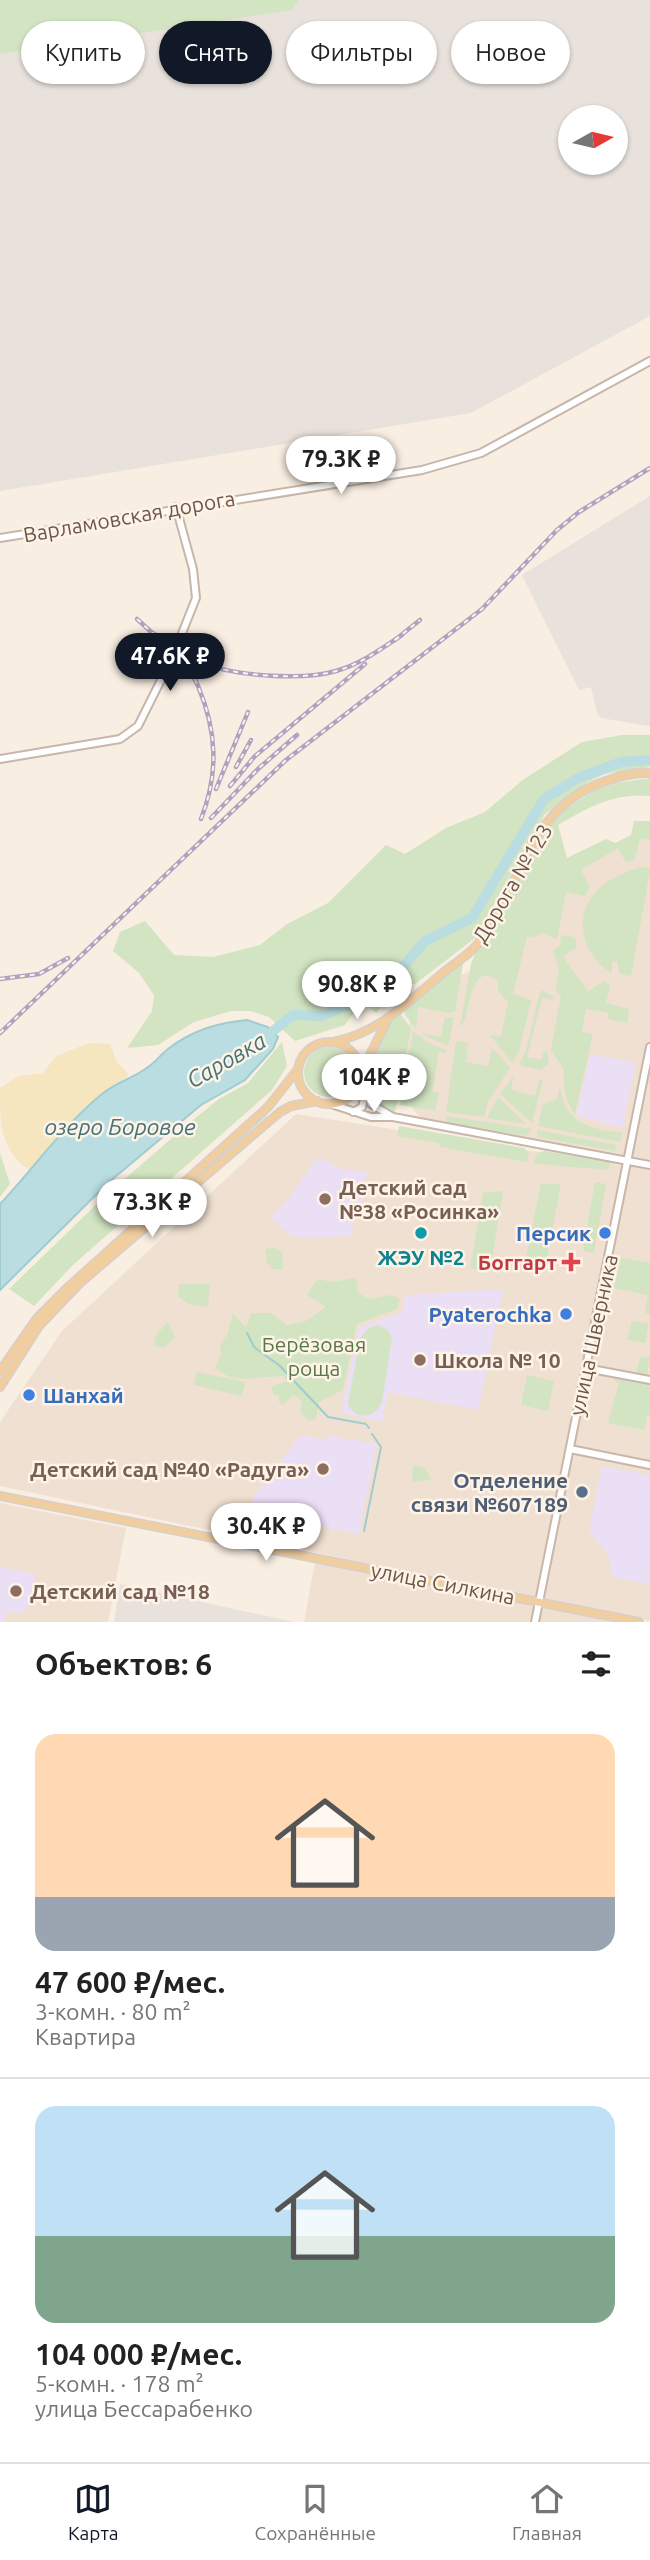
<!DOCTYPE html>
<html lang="ru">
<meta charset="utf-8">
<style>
:root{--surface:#fff;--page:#f2f2f2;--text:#222;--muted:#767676;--line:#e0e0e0;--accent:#111827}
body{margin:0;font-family:Ubuntu,sans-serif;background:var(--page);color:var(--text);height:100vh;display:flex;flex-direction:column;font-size:26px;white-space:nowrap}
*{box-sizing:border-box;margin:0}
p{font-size:23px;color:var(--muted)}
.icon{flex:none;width:38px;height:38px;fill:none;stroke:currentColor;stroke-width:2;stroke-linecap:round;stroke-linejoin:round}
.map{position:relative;height:1622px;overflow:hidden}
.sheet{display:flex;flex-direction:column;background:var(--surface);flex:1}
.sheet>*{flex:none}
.hud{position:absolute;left:21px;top:21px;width:609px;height:63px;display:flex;gap:14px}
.needle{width:46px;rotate:82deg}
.tools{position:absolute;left:558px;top:105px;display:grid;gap:14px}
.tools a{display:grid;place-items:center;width:70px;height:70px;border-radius:50%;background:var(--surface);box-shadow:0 2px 5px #0004;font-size:35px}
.price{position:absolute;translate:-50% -60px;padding:0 16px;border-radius:24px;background:#fff;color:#222;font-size:23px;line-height:46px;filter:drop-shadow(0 2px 4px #0008)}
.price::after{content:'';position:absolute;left:50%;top:42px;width:21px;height:16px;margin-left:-10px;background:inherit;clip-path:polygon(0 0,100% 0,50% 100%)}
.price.active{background:var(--accent);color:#fff}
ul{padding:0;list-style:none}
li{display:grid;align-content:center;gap:14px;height:371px;padding:0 35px}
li+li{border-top:2px solid var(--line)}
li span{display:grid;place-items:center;height:217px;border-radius:21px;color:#555}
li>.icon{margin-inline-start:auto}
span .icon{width:126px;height:126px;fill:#fffc;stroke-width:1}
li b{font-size:30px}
h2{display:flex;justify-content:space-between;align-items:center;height:84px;padding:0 35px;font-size:30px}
.chip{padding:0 24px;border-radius:32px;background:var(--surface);box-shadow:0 2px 5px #0004;font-size:24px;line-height:63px}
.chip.active{background:var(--accent);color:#fff}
.tab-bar{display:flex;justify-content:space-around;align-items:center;height:98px;border-top:2px solid var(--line);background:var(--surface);font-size:19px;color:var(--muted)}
.tab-bar a{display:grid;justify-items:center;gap:4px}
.tab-bar .active{color:var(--accent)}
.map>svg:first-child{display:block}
.residential{fill:#f0e0d1}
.industrial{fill:#e8e1dc;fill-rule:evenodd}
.education{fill:#ebdff5}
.green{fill:#d2e4c2}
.sand{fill:#f5e6bf}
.water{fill:#b9dde0;stroke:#a0ccd0;stroke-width:2}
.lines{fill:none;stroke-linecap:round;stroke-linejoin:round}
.stream{stroke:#a0ccd0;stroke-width:2}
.river{stroke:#b9dde0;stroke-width:10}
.minor-casing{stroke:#c8b6aa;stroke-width:10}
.major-casing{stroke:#d6cfcd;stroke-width:10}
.minor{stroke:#fff;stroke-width:6}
.major{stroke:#f1cea0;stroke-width:7}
.rail-casing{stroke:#b0a2c0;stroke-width:4.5}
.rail{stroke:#fdf3e7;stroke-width:2;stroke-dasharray:5;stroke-linecap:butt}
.education-dot{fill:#8d6e63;stroke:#fdf3e7;stroke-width:2.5}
.culture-dot{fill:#0f9aa8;stroke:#fdf3e7;stroke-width:2.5}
.shop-dot{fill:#3f7fe0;stroke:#fdf3e7;stroke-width:2.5}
.health-dot{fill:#e0444e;stroke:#fdf3e7;stroke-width:2.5}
.service-dot{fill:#5c6f8a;stroke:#fdf3e7;stroke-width:2.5}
.labels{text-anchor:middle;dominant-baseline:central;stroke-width:5;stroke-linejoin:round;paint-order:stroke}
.street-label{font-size:21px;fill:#6d554b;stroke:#fdf3e7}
.education-label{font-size:21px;font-weight:bold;fill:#785e54;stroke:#fdf3e7;text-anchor:start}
.shop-label{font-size:21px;font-weight:bold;fill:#366cbe;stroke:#fdf3e7;text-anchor:end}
.culture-label{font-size:21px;font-weight:bold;fill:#0d838f;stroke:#fdf3e7}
.health-label{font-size:21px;font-weight:bold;fill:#be3a42;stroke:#fdf3e7;text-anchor:end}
.park-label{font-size:21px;fill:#597848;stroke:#fdf3e7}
.service-label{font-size:21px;font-weight:bold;fill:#4e5e75;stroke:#fdf3e7;text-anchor:end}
.water-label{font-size:23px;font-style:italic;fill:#457378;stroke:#fdf3e7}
</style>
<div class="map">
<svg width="650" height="1622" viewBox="0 0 650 1622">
<rect width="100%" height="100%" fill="#f9eee2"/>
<g class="residential">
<path d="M 635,834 L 650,836 L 650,1161 L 420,1117 L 405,1100 L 401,1077 L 413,1002 L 497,956 L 566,870 Z"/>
<path d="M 296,1114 L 622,1165 L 536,1599 L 0,1486 L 0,1422 L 62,1331 Z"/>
<path d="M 630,1166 L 650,1170 L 650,1621 L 542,1600 Z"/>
<path d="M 0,1503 L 126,1528 L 108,1622 L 0,1622 Z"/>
<path d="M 315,1562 L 616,1622 L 304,1622 Z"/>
</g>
<g class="industrial">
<path d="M 0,0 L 650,0 L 650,316 L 471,413 L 0,491 ZM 570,117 L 616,117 L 616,163 L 570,163 Z"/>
<path d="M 650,496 L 650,726 L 601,718 L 597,713 L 591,687 L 579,690 L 522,575 Z"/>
<path d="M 120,1584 L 294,1622 L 114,1622 Z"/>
</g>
<g class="education">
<path d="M 590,1054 L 636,1063 L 622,1128 L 577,1116 Z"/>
<path d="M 316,1159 L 328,1161 L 336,1168 L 367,1172 L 365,1194 L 361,1205 L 357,1207 L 351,1236 L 293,1238 L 270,1217 L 287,1201 Z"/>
<path d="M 503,1289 L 478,1410 L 388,1392 L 382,1422 L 341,1413 L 359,1328 L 402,1312 L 405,1295 Z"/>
<path d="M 301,1435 L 326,1440 L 327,1435 L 377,1444 L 359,1534 L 251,1513 L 254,1495 Z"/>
<path d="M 602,1466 L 650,1475 L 650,1584 L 612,1577 L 609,1556 L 589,1532 Z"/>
<path d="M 0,1567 L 35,1574 L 28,1608 L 19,1613 L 7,1611 L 4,1622 L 0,1622 Z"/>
</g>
<g class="green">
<path d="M 0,0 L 299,0 L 292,10 L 0,54 Z"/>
<path d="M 622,735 L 650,735 L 650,767 L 605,774 L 588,782 L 545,814 L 475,938 L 415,984 L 402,983 L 376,1013 L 362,1001 L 345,1025 L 295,1041 L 269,1017 L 251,1011 L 231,1011 L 194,1022 L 158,1045 L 127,1048 L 152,1011 L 154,995 L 139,973 L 113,951 L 120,932 L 145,921 L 174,955 L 213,957 L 260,945 L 287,924 L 328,903 L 386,845 L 405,854 L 446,828 L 485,812 L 524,779 L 582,742 Z"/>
<path d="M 650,778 L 650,796 C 615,792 587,808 558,825 L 567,858 L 606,839 L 615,843 L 631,835 L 634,821 L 650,821 L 650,840 L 640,839 L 635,859 L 626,863 L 618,848 L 581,870 L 590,887 L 585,896 L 566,892 L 557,939 L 542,933 L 535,937 L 527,936 L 513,994 L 531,1000 L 519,1052 L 512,1063 L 490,1035 L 501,1037 L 508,1002 L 498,991 L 498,981 C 467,958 472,1019 460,1027 L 471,964 L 477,949 L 547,824 L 566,808 L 595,790 L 616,783 Z"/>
<path d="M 641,867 L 649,868 L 650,871 L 631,976 L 620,974 L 617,961 L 612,963 L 612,973 C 585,958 572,920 594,894 C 604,881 625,872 641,867 Z"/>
<path d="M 561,935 L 575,937 L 577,947 L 563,957 L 588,992 L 604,981 L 610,985 L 606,1003 L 629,1009 L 627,1023 L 608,1019 L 608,1013 L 586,1009 L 582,1032 L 593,1034 L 575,1114 C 566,1104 562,1083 564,1070 L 551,1050 L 561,996 L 555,989 L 559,970 L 553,950 L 560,946 Z"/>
<path d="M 464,959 L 455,1011 L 447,1013 L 418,1007 L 416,1029 L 405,1015 L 404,1007 Z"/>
<path d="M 541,990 L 554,997 L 553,1000 L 542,998 L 527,1057 L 541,1060 L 544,1051 L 547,1052 L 549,1063 L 541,1070 L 519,1065 C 532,1043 532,1014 541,990 Z"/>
<path d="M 399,1012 L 411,1028 L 395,1112 C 347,1105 376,1032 399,1012 Z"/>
<path d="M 454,1017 L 448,1046 L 420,1033 L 441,1037 L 445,1018 Z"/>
<path d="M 413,1032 L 431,1044 L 446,1050 L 446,1053 L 439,1052 L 432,1091 L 439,1093 L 435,1111 L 400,1105 Z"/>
<path d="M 456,1041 L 468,1043 L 466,1062 L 488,1066 L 492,1048 L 510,1067 L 488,1102 L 484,1117 L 446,1112 Z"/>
<path d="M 282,1042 L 287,1066 L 272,1090 L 74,1264 L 34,1306 L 9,1289 L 104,1197 L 188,1124 L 219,1099 L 248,1083 Z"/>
<circle cx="329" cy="1072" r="25"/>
<path d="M 514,1075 L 511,1090 L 535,1096 L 539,1079 L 543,1080 L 532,1123 L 500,1094 Z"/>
<path d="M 560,1087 C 566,1125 588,1128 622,1133 L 620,1142 L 538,1126 L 543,1104 L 557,1099 Z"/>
<path d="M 498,1097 L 526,1124 L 487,1118 Z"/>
<path d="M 265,1114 L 267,1116 L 110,1256 L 121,1241 Z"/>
<path d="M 445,1116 L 532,1129 L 526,1136 L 446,1122 Z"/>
<path d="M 399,1126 L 524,1148 L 529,1154 L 527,1162 L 441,1147 L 438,1143 L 397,1136 Z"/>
<path d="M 537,1130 L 616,1145 L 615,1151 L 538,1137 Z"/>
<path d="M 545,1151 L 611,1162 L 608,1170 C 583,1167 559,1167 534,1163 L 537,1153 Z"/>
<path d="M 0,1153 L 10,1184 L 0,1197 Z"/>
<path d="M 595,1182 L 606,1184 L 594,1253 L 583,1251 Z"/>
<path d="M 541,1184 L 561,1184 L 545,1267 L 525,1263 Z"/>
<path d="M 503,1191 L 490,1271 L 470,1268 L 483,1193 Z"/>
<path d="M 275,1248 L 282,1251 L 283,1269 L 273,1269 L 267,1263 L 265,1249 Z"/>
<path d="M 621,1258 L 650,1263 L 650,1314 L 645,1313 L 648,1295 L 614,1288 Z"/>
<path d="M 356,1278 L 358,1293 L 369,1299 L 390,1295 L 400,1299 L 397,1309 L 357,1324 L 343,1390 L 319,1402 L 316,1419 L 309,1421 L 301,1413 L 301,1400 L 294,1395 L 282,1405 L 279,1402 L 279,1396 L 273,1394 L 271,1387 L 287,1381 L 283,1376 L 242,1379 L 229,1377 L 215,1368 L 221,1353 L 220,1344 L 227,1335 L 233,1313 L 246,1328 L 251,1313 L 271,1313 L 287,1325 L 306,1321 L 326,1307 L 307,1295 L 318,1279 L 331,1282 Z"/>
<path d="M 179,1284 L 210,1284 L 208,1307 L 188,1304 L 178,1296 Z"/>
<path d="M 632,1321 L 649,1324 L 645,1343 L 627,1340 Z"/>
<path d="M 168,1322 L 175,1337 L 165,1347 L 154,1346 L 156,1335 Z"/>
<path d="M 378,1325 L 388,1330 L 392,1338 L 382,1402 C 374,1419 356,1421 348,1404 L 360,1338 L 370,1327 Z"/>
<path d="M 640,1356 L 650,1358 L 647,1376 L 650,1377 L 650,1415 L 647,1415 L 644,1430 L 608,1423 L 619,1383 L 615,1382 L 615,1377 L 598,1373 L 598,1367 L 636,1374 Z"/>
<path d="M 197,1372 L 245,1382 L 242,1396 L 194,1385 Z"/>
<path d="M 527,1375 L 554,1381 L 548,1411 L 521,1405 Z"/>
<path d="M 413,1465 L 425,1468 L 431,1479 L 412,1482 Z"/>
</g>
<path class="sand" d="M 89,1043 L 110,1044 L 117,1062 L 129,1075 C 90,1102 62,1135 31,1171 C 0,1151 0,1124 0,1088 L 18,1076 L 43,1073 L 56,1056 Z"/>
<path class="water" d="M 247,1020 L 268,1027 L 278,1037 L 273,1049 L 245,1080 L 201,1105 L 109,1182 L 0,1290 L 0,1204 C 34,1168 64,1125 102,1094 C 116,1082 136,1077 148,1067 C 156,1062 161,1054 168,1049 C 192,1030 218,1023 247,1020 Z"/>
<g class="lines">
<g class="stream">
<path d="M 247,1333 L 254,1347 L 280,1366 L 328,1417 L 366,1424 L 369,1428"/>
<path d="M 364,1531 L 381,1447 L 372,1434"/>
</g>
<path class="river" d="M 263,1039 L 293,1015 L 322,1016 L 384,989 L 425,941 L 472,918 L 544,799 L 578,778 L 621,762 L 650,760"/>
<defs>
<g id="minor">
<path d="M 0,538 L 422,470 L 481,453 L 650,361"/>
<path d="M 0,759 L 120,739 L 138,726 L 173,656 L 196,598 L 193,569 L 176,507"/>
<path d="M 360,1078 L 371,1104 L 393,1117 L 650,1165"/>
<path d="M 331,1104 L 371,1117 L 392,1117"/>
<path d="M 353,1112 L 362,1107 L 365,1095"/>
<path d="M 586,1368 L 650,1380"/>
<path d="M 570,1449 L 650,1465"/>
<path d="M 535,1622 L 650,1047"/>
</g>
<g id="major">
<path d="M 333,1042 C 379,1033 409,1001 444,972 C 455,963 472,953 480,941 C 523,884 527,809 603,782 C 619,776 633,772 650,773"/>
<circle cx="329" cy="1073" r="31"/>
<path d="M 361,1073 L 387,1021"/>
<path d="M 0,1371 L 37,1318 L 65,1290 L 268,1107 L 298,1069"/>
<path d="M 0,1387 L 39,1326 L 80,1283 L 280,1112 L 291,1106 L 317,1101"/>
<path d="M 0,1496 L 639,1622"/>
</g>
</defs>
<use href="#minor" class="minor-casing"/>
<use href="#major" class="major-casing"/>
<use href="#minor" class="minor"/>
<use href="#major" class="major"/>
<defs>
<g id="rail">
<path d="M 137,619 L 159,639"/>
<path d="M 153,633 C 168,643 182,655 199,662 C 232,676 302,681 336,671 C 361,664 381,649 402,635"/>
<path d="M 395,640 L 420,620"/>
<path d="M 177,655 C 187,662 193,675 198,686 C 217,731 219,773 201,819"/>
<path d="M 236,767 L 251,740"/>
<path d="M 230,786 L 255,756 L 365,664"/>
<path d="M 216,789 L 248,712"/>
<path d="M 211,818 L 258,769 L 297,735"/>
<path d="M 0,979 L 39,974 L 68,958"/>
<path d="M 0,1033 L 286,760 L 482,609 L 557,530 L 579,512 L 650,468"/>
</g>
</defs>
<use href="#rail" class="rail-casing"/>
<use href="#rail" class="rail"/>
</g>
<g class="education-dot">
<circle cx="325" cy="1199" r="7"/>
<circle cx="420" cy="1360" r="7"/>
<circle cx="323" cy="1469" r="7"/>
<circle cx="16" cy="1591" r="7"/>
</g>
<circle class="culture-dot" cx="421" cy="1233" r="7"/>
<g class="shop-dot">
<circle cx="605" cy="1233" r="7"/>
<circle cx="566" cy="1314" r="7"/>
<circle cx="29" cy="1395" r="7"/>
</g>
<path class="health-dot" d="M567.5 1251.5h7v7h7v7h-7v7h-7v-7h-7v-7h7z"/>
<circle class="service-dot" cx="582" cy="1492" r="7"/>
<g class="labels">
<g class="street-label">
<text transform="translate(129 516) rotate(-10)">Варламовская дорога</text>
<text transform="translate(512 883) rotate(-59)">Дорога №123</text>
<text transform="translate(593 1335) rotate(-78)">улица Шверника</text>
<text transform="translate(443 1583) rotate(11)">улица Силкина</text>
</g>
<g class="education-label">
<text x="339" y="1187">Детский сад<tspan x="339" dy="24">№38 «Росинка»</tspan></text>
<text x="434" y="1360">Школа № 10</text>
<text x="309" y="1469" text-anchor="end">Детский сад №40 «Радуга»</text>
<text x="30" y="1591">Детский сад №18</text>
</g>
<g class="shop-label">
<text x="591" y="1233">Персик</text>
<text x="552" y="1314">Pyaterochka</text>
<text x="43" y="1395" text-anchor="start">Шанхай</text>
</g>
<g class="culture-label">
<text x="421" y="1257">ЖЭУ №2</text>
</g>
<g class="health-label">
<text x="557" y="1262">Боггарт</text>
</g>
<g class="park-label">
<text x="314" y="1344">Берёзовая<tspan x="314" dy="24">роща</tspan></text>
</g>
<g class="service-label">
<text x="568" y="1480">Отделение<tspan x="568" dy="24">связи №607189</tspan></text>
</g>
<g class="water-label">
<text transform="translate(226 1060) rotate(-30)">Саровка</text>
<text x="120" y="1126">озеро Боровое</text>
</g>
</g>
</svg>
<div class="tools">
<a><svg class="needle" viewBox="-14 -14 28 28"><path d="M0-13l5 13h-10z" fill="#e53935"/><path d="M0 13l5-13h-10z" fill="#767676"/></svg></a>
</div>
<b class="price" style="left:341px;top:496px">79.3K ₽</b>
<b class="price active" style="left:170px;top:693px">47.6K ₽</b>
<b class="price" style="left:357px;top:1021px">90.8K ₽</b>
<b class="price" style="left:374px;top:1114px">104K ₽</b>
<b class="price" style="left:152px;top:1239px">73.3K ₽</b>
<b class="price" style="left:266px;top:1563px">30.4K ₽</b>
<div class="hud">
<a class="chip">Купить</a>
<a class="chip active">Снять</a>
<a class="chip">Фильтры</a>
<a class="chip">Новое</a>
</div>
</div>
<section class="sheet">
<h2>Объектов: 6<svg class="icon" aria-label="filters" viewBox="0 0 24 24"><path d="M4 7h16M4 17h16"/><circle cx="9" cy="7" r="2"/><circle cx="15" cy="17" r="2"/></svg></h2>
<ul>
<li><span style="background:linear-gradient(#ffd9b3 75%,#9aa5b1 0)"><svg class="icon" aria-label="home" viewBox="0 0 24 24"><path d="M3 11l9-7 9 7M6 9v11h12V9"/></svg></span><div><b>47 600 ₽/мес.</b><p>3-комн. · 80 m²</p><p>Квартира</p></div></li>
<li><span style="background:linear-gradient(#bfe0f5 60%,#7fa58c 0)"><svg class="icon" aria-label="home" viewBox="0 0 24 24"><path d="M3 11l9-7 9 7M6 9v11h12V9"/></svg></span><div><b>104 000 ₽/мес.</b><p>5-комн. · 178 m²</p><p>улица Бессарабенко</p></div></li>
</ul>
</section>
<nav class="tab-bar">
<a class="active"><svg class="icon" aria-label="map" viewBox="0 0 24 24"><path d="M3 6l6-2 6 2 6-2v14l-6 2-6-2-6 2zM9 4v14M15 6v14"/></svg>Карта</a>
<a><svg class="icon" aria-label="saved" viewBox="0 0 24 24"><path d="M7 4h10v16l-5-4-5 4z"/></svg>Сохранённые</a>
<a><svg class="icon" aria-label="home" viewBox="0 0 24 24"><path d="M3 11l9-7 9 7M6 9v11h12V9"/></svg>Главная</a>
</nav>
